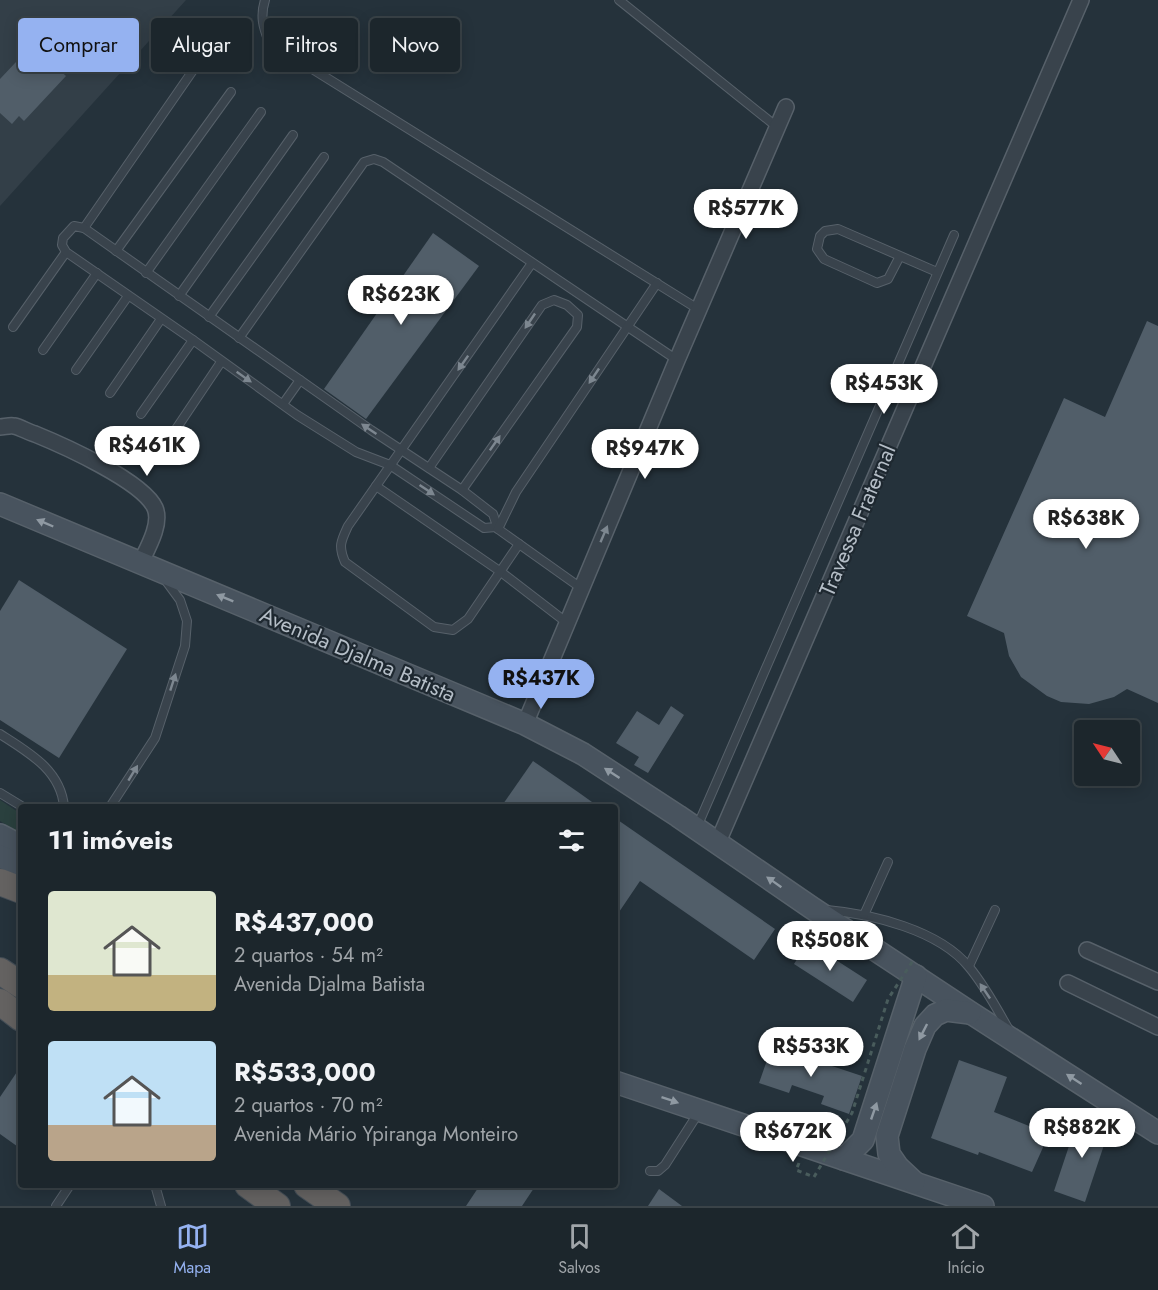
<!DOCTYPE html>
<html lang="pt">
<meta charset="utf-8">
<style>
:root{--surface:#1c262c;--page:#293238;--text:#f1f3f6;--muted:#a0a5a9;--line:#3a4348;--accent:#95b2f1}
body{margin:0;font-family:Jost,sans-serif;background:var(--page);color:var(--text);height:100vh;display:flex;flex-direction:column;font-size:22px;white-space:nowrap}
*{box-sizing:border-box;margin:0}
p{font-size:20px;color:var(--muted)}
.icon{flex:none;width:33px;height:33px;fill:none;stroke:currentColor;stroke-width:2;stroke-linecap:round;stroke-linejoin:round}
.map{position:relative;flex:1;overflow:hidden}
.side{position:absolute;left:18px;top:804px;width:600px;height:384px;display:flex;flex-direction:column;background:var(--surface);border-radius:6px;box-shadow:0 3px 15px #0003,0 0 0 2px var(--line)}
.side>*{flex:none}
.hud{position:absolute;left:18px;top:18px;width:600px;height:54px;display:flex;gap:12px}
.needle{width:39px;rotate:305deg}
.controls{position:absolute;left:1074px;top:720px;display:grid;gap:12px}
.controls a{display:grid;place-items:center;width:66px;height:66px;border-radius:6px;background:var(--surface);box-shadow:0 3px 15px #0003,0 0 0 2px var(--line);font-size:30px}
.price{position:absolute;translate:-50% -51px;padding:0 14px;border-radius:21px;background:#fff;color:#222;font-size:20px;line-height:39px;filter:drop-shadow(0 2px 3px #0008)}
.price::after{content:'';position:absolute;left:50%;top:36px;width:18px;height:14px;margin-left:-9px;background:inherit;clip-path:polygon(0 0,100% 0,50% 100%)}
.price.current{background:var(--accent);color:#111}
ul{padding:0;list-style:none}
li{display:flex;align-items:center;gap:18px;height:150px;padding:0 30px}
li span{display:grid;place-items:center;flex:none;width:168px;height:120px;border-radius:6px;color:#555}
li>.icon{margin-inline-start:auto}
span .icon{width:72px;height:72px;fill:#fffc;stroke-width:1}
li b{font-size:26px}
h2{display:flex;justify-content:space-between;align-items:center;height:72px;padding:0 30px;font-size:26px}
.chip{padding:0 21px;border-radius:6px;background:var(--surface);box-shadow:0 3px 15px #0003,0 0 0 2px var(--line);font-size:21px;line-height:54px}
.chip.current{background:var(--accent);color:#111}
.menu{display:flex;justify-content:space-around;align-items:center;height:84px;border-top:2px solid var(--line);background:var(--surface);font-size:16px;color:var(--muted)}
.menu a{display:grid;justify-items:center;gap:3px}
.menu .current{color:var(--accent)}
.map>svg:first-child{display:block}
.airport{fill:#333f48}
.green{fill:#2a403e}
.building{fill:#515e69}
.lines{fill:none;stroke-linecap:round;stroke-linejoin:round}
.service-casing{stroke:#57616a;stroke-width:10}
.minor-casing{stroke:#57616a;stroke-width:18}
.secondary-casing{stroke:#57616a;stroke-width:24}
.trunk-casing{stroke:#444e57;stroke-width:28}
.path{stroke:#495c5c;stroke-width:3;stroke-dasharray:4.5 4.5;stroke-linecap:butt}
.service{stroke:#39434c;stroke-width:8}
.minor{stroke:#39434c;stroke-width:15}
.secondary{stroke:#48535e;stroke-width:21}
.trunk{stroke:#646261;stroke-width:26}
.path-bridge{stroke:#495c5c;stroke-width:3;stroke-dasharray:4.5 4.5;stroke-linecap:butt}
.oneway{fill:#7d8790}
.oneway2{fill:#8f99a2}
.labels{text-anchor:middle;dominant-baseline:central;stroke-width:4.5;stroke-linejoin:round;paint-order:stroke}
.street-label{font-size:22px;fill:#b5bec7;stroke:#1e2830}
</style>
<div class="map">
<svg width="1158" height="1206" viewBox="0 0 1158 1206">
<rect width="100%" height="100%" fill="#25323b"/>
<path class="airport" d="M 0,0 L 186,0 L 0,206 Z"/>
<path class="green" d="M 0,800 L 21,814 L 21,824 L 17,831 L 0,821 Z"/>
<g class="building">
<path d="M 32,45 L 66,76 L 24,121 L 19,116 L 12,124 L 0,113 L 0,79 Z"/>
<path d="M 433,233 L 479,266 L 366,419 L 324,389 Z"/>
<path d="M 1147,321 L 1158,326 L 1158,703 L 1127,689 L 1114,697 L 1089,704 L 1061,702 L 1047,696 L 1021,677 L 1009,656 L 1004,633 L 967,616 L 1064,398 L 1105,417 Z"/>
<path d="M 19,580 L 127,649 L 59,758 L 0,720 L 0,611 Z"/>
<path d="M 671,706 L 684,715 L 648,773 L 634,765 L 639,757 L 616,743 L 637,711 L 659,725 Z"/>
<path d="M 533,761 L 578,792 L 599,807 L 501,807 Z"/>
<path d="M 615,818 L 775,929 L 754,960 L 640,881 L 615,918 Z"/>
<path d="M 808,942 L 867,980 L 853,1002 L 794,964 Z"/>
<path d="M 772,1046 L 862,1076 L 849,1114 L 821,1104 L 824,1096 L 792,1085 L 789,1093 L 759,1083 Z"/>
<path d="M 959,1060 L 1007,1077 L 994,1112 L 1049,1134 L 1032,1172 L 979,1152 L 978,1155 L 931,1138 Z"/>
<path d="M 21,1066 L 21,1149 L 0,1134 L 0,1097 Z"/>
<path d="M 1079,1116 L 1110,1127 L 1085,1202 L 1054,1191 Z"/>
<path d="M 480,1185 L 536,1185 L 522,1206 L 466,1206 Z"/>
<path d="M 659,1189 L 682,1206 L 648,1206 Z"/>
</g>
<g class="lines">
<defs>
<g id="service">
<path d="M 265,0 C 260,16 263,27 269,42 L 698,309"/>
<path d="M 619,0 L 777,127"/>
<path d="M 84,228 L 196,66"/>
<path d="M 116,251 L 231,92"/>
<path d="M 900,256 L 888,279 L 877,283 L 824,259 L 817,249 L 820,236 L 825,231 L 838,229 L 937,272"/>
<path d="M 146,273 L 261,112"/>
<path d="M 179,296 L 293,135"/>
<path d="M 209,317 L 324,157"/>
<path d="M 13,327 L 66,252"/>
<path d="M 239,338 L 364,162 L 374,159 L 383,162 L 677,360"/>
<path d="M 43,350 L 97,273"/>
<path d="M 76,370 L 128,296"/>
<path d="M 110,393 L 161,319"/>
<path d="M 283,404 L 300,380"/>
<path d="M 141,414 L 193,340"/>
<path d="M 172,435 L 221,362"/>
<path d="M 429,468 L 542,305 L 554,300 L 567,305 L 578,315 L 577,327 L 462,490"/>
<path d="M 376,486 L 501,572 L 566,622"/>
<path d="M 496,527 L 484,528 L 390,465 L 356,452 L 297,415 L 193,340 L 66,252 L 62,245 L 63,238 L 74,226 L 84,228 L 371,430 L 462,490 L 493,514 L 498,529 L 581,588"/>
<path d="M 498,529 L 516,492 L 657,283"/>
<path d="M 519,544 L 468,619 L 453,630 L 434,627 L 345,562 C 338,546 341,541 348,526 L 532,263"/>
<path d="M 0,734 C 28,752 61,770 64,807"/>
<path d="M 0,793 L 23,807"/>
<path d="M 110,807 L 155,738 L 185,646 L 187,621 L 180,600 L 166,581"/>
<path d="M 697,827 L 954,235"/>
<path d="M 827,910 C 872,914 939,930 969,967 C 985,986 997,1009 1009,1030"/>
<path d="M 864,915 L 888,862"/>
<path d="M 969,966 L 995,910"/>
<path d="M 650,1171 L 658,1171 L 665,1165 L 699,1112"/>
<path d="M 155,1185 L 161,1206"/>
<path d="M 56,1206 L 70,1185"/>
</g>
<g id="minor">
<path d="M 0,427 C 4,427 10,425 14,426 C 20,427 28,432 35,434 C 62,445 143,481 155,508 C 162,524 147,549 140,564"/>
<path d="M 525,724 L 677,360 L 786,107"/>
<path d="M 718,842 L 1081,0"/>
<path d="M 1087,950 L 1158,982"/>
<path d="M 1068,983 L 1158,1027"/>
</g>
<g id="secondary">
<path d="M 0,504 L 525,724 L 583,754 L 678,816 L 812,908 L 971,1013 L 1158,1133"/>
<path d="M 0,835 L 21,846"/>
<path d="M 0,856 L 21,867"/>
<path d="M 615,1082 L 983,1206"/>
<path d="M 844,1159 L 863,1140 L 916,976"/>
<path d="M 914,1182 L 898,1167 L 889,1154 L 887,1136 L 915,1049 L 925,1026 L 935,1015 L 946,1010 L 970,1013"/>
</g>
<g id="trunk">
<path d="M 0,882 L 21,890"/>
<path d="M 0,971 L 21,985"/>
<path d="M 0,1002 L 21,1018"/>
<path d="M 248,1185 L 277,1206"/>
<path d="M 307,1185 L 337,1206"/>
</g>
</defs>
<use href="#service" class="service-casing"/>
<use href="#minor" class="minor-casing"/>
<use href="#secondary" class="secondary-casing"/>
<use href="#trunk" class="trunk-casing"/>
<path class="path" d="M 799,1163 L 796,1170 L 814,1177"/>
<use href="#service" class="service"/>
<use href="#minor" class="minor"/>
<use href="#secondary" class="secondary"/>
<use href="#trunk" class="trunk"/>
<path class="path-bridge" d="M 814,1177 L 852,1113 L 888,999 L 914,959"/>
</g>
<defs><path id="oneway-solid" d="M-6-.8H1V-3.2L6.5 0L1 3.2V.8H-6Z" transform="scale(1.5)"/></defs>
<g class="oneway">
<use href="#oneway-solid" transform="translate(530 321) rotate(124)"/>
<use href="#oneway-solid" transform="translate(463 363) rotate(125)"/>
<use href="#oneway-solid" transform="translate(594 376) rotate(124)"/>
<use href="#oneway-solid" transform="translate(244 377) rotate(35)"/>
<use href="#oneway-solid" transform="translate(369 429) rotate(-146)"/>
<use href="#oneway-solid" transform="translate(495 443) rotate(-55)"/>
<use href="#oneway-solid" transform="translate(427 490) rotate(34)"/>
<use href="#oneway-solid" transform="translate(604 534) rotate(-67)"/>
<use href="#oneway-solid" transform="translate(173 682) rotate(-72)"/>
<use href="#oneway-solid" transform="translate(133 773) rotate(-59)"/>
<use href="#oneway-solid" transform="translate(985 991) rotate(-124)"/>
</g>
<g class="oneway2">
<use href="#oneway-solid" transform="translate(45 523) rotate(-157)"/>
<use href="#oneway-solid" transform="translate(225 598) rotate(-158)"/>
<use href="#oneway-solid" transform="translate(612 773) rotate(-147)"/>
<use href="#oneway-solid" transform="translate(774 882) rotate(-145)"/>
<use href="#oneway-solid" transform="translate(923 1032) rotate(117)"/>
<use href="#oneway-solid" transform="translate(1074 1079) rotate(-147)"/>
<use href="#oneway-solid" transform="translate(670 1100) rotate(19)"/>
<use href="#oneway-solid" transform="translate(874 1111) rotate(-71)"/>
</g>
<g class="labels">
<g class="street-label">
<text transform="translate(857 520) rotate(-67)">Travessa Fraternal</text>
<text transform="translate(358 654) rotate(23)">Avenida Djalma Batista</text>
</g>
</g>
</svg>
<div class="controls">
<a><svg class="needle" viewBox="-14 -14 28 28"><path d="M0-13l5 13h-10z" fill="#e53935"/><path d="M0 13l5-13h-10z" fill="#a0a5a9"/></svg></a>
</div>
<b class="price" style="left:746px;top:240px">R$577K</b>
<b class="price" style="left:401px;top:326px">R$623K</b>
<b class="price" style="left:884px;top:415px">R$453K</b>
<b class="price" style="left:147px;top:477px">R$461K</b>
<b class="price" style="left:645px;top:480px">R$947K</b>
<b class="price" style="left:1086px;top:550px">R$638K</b>
<b class="price current" style="left:541px;top:710px">R$437K</b>
<b class="price" style="left:830px;top:972px">R$508K</b>
<b class="price" style="left:811px;top:1078px">R$533K</b>
<b class="price" style="left:1082px;top:1159px">R$882K</b>
<b class="price" style="left:793px;top:1163px">R$672K</b>
<div class="hud">
<a class="chip current">Comprar</a>
<a class="chip">Alugar</a>
<a class="chip">Filtros</a>
<a class="chip">Novo</a>
</div>
<section class="side">
<h2>11 imóveis<svg class="icon" aria-label="filters" viewBox="0 0 24 24"><path d="M4 7h16M4 17h16"/><circle cx="9" cy="7" r="2"/><circle cx="15" cy="17" r="2"/></svg></h2>
<ul>
<li><span style="background:linear-gradient(#dfe7d0 70%,#c2b280 0)"><svg class="icon" aria-label="home" viewBox="0 0 24 24"><path d="M3 11l9-7 9 7M6 9v11h12V9"/></svg></span><div><b>R$437,000</b><p>2 quartos · 54 m²</p><p>Avenida Djalma Batista</p></div></li>
<li><span style="background:linear-gradient(#bfe0f5 70%,#b9a48a 0)"><svg class="icon" aria-label="home" viewBox="0 0 24 24"><path d="M3 11l9-7 9 7M6 9v11h12V9"/></svg></span><div><b>R$533,000</b><p>2 quartos · 70 m²</p><p>Avenida Mário Ypiranga Monteiro</p></div></li>
</ul>
</section>
</div>
<nav class="menu">
<a class="current"><svg class="icon" aria-label="map" viewBox="0 0 24 24"><path d="M3 6l6-2 6 2 6-2v14l-6 2-6-2-6 2zM9 4v14M15 6v14"/></svg>Mapa</a>
<a><svg class="icon" aria-label="saved" viewBox="0 0 24 24"><path d="M7 4h10v16l-5-4-5 4z"/></svg>Salvos</a>
<a><svg class="icon" aria-label="home" viewBox="0 0 24 24"><path d="M3 11l9-7 9 7M6 9v11h12V9"/></svg>Início</a>
</nav>
